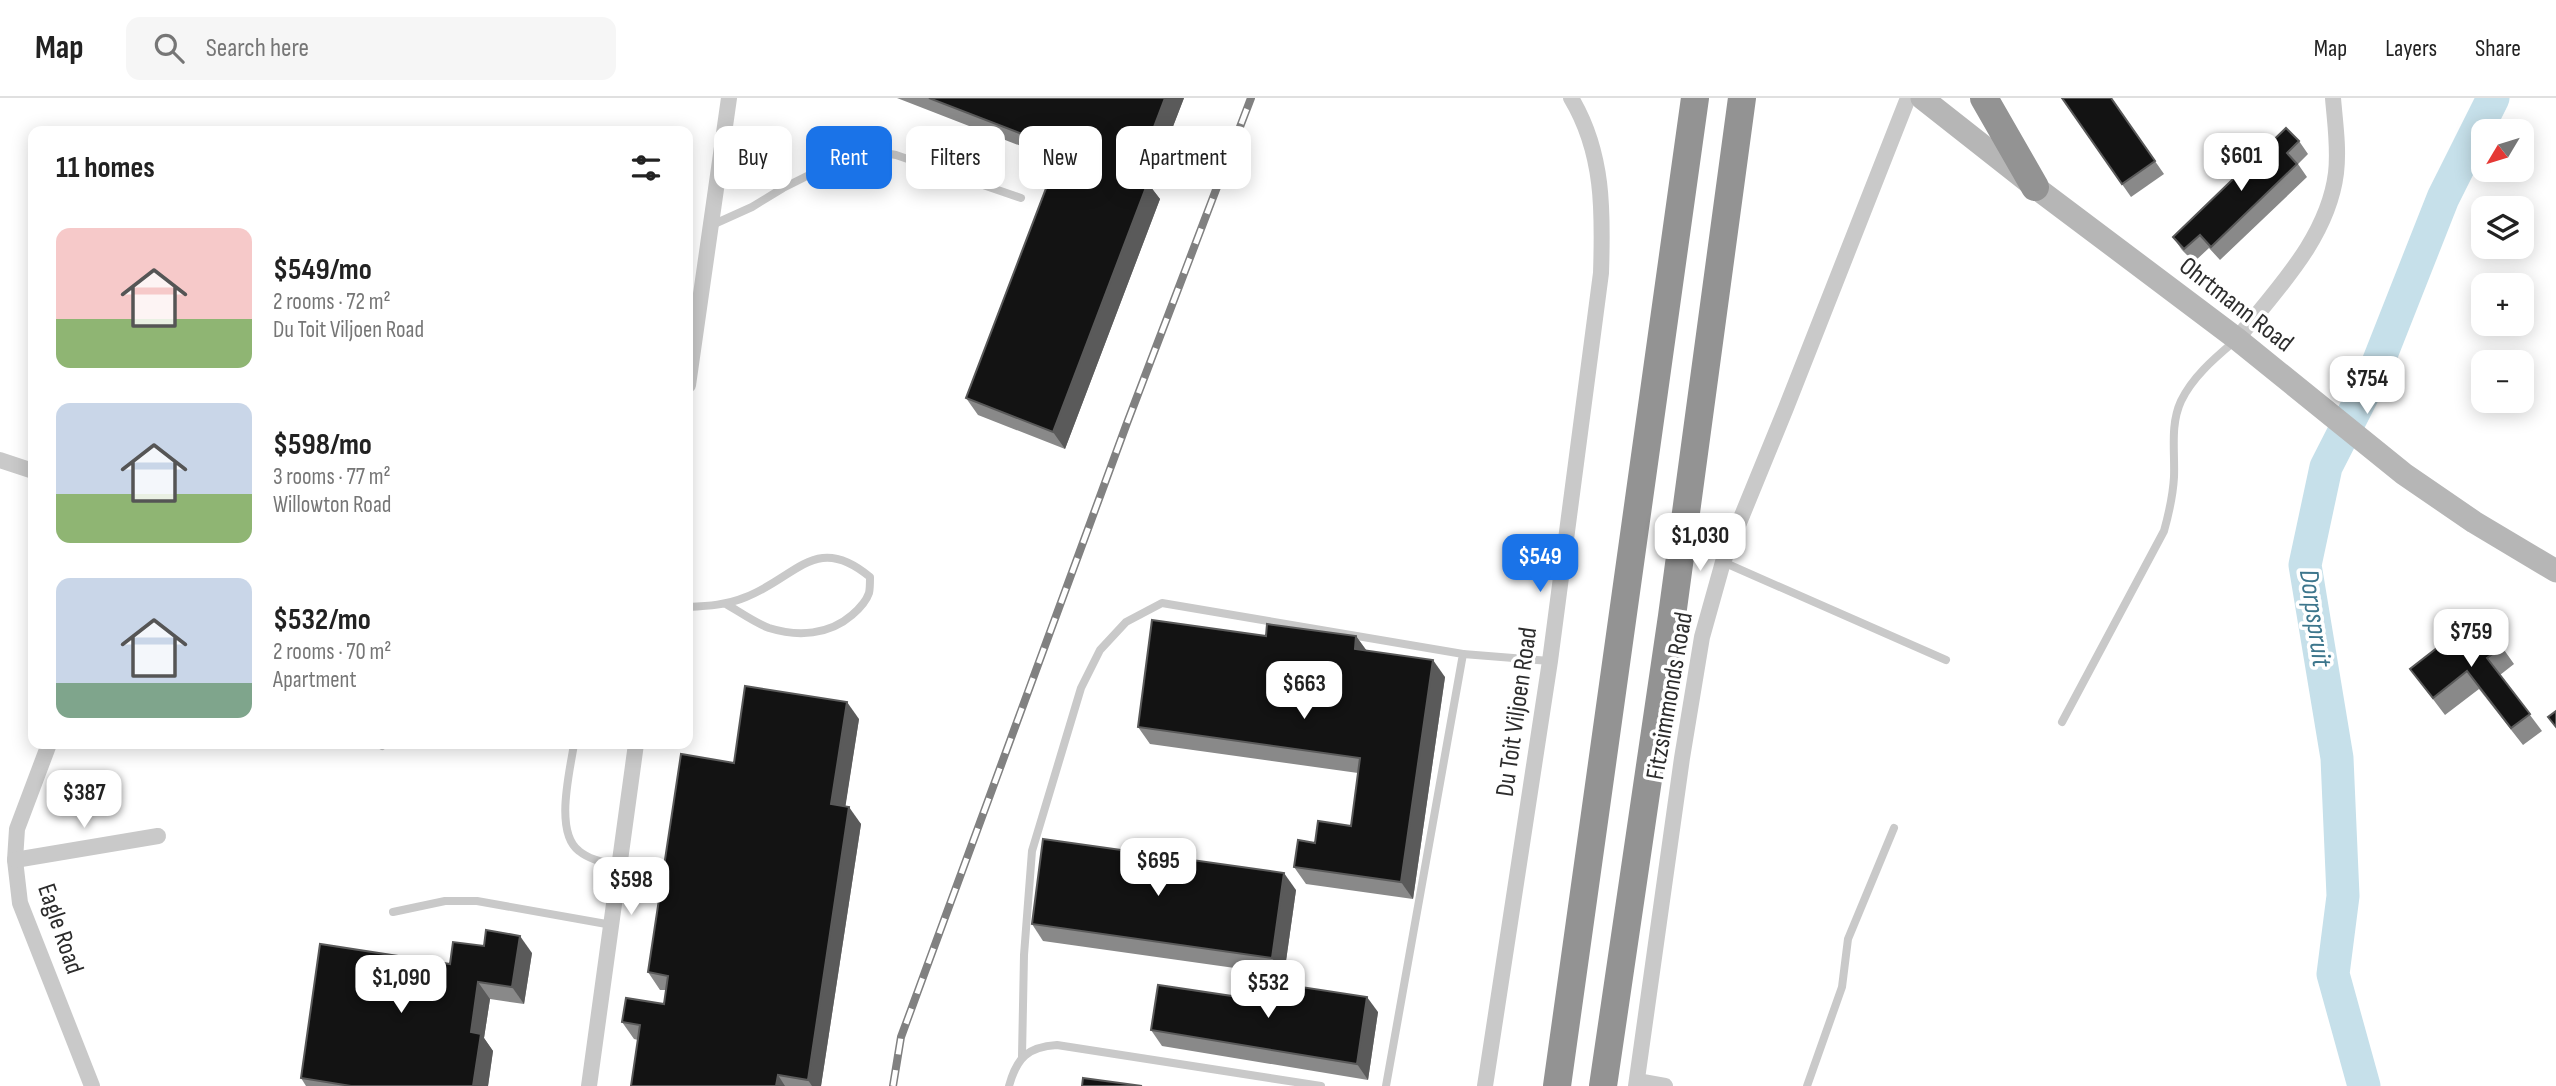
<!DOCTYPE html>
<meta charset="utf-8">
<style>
:root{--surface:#fff;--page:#f6f6f6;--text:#222;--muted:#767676;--line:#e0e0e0;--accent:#1a73e8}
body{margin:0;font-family:"Sofia Sans Condensed",sans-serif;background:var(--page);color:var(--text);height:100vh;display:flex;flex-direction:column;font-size:26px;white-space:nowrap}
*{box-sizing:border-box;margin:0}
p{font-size:23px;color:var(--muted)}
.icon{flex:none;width:38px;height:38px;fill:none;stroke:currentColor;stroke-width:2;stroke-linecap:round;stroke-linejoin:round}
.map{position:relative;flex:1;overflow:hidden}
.sheet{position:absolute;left:28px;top:28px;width:665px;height:623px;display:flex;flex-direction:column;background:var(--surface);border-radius:14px;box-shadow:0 4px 18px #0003}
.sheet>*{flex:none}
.top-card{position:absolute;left:714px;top:28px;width:665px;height:63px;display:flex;gap:14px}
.needle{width:46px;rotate:232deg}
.buttons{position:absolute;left:2471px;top:21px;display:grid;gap:14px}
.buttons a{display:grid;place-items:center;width:63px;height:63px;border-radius:14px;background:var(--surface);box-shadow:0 4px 18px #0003;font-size:35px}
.price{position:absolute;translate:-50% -60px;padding:0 16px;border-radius:14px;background:#fff;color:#222;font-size:23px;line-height:46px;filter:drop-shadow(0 2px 4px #0008)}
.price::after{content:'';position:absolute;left:50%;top:42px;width:21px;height:16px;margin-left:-10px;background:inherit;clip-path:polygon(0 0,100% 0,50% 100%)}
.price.active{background:var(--accent);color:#fff}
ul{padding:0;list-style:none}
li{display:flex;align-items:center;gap:21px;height:175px;padding:0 28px}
li span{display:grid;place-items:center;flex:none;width:196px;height:140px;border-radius:14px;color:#555}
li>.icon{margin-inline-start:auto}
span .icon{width:84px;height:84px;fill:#fffc;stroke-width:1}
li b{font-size:30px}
h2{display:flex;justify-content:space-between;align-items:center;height:84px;padding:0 28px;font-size:30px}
.pill{padding:0 24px;border-radius:14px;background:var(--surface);box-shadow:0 4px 18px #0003;font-size:24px;line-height:63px}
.pill.active{background:var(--accent);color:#fff}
header{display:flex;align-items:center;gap:42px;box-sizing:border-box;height:98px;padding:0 35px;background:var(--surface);border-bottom:2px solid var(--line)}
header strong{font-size:33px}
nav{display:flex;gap:38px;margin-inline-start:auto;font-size:24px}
.search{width:490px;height:63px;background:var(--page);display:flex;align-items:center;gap:18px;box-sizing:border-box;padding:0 24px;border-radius:14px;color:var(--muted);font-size:26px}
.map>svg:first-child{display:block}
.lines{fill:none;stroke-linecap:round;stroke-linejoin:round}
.river{stroke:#c6e0ea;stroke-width:33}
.lane{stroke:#c9c9c9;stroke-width:8}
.street{stroke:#c9c9c9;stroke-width:16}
.secondary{stroke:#b6b6b6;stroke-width:23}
.highway{stroke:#939393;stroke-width:28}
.rail-casing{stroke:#818181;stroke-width:8}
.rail{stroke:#fff;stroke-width:5;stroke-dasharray:16;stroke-linecap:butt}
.wall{fill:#898989}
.shaded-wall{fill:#5a5a5a}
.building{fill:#131313;stroke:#5a5a5a;stroke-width:2}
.labels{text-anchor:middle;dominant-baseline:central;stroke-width:7;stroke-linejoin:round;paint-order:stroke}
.street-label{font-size:26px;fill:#2c2c2c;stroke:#fff}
.water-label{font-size:28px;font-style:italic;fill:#3d768c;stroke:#fff}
</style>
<header>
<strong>Map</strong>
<div class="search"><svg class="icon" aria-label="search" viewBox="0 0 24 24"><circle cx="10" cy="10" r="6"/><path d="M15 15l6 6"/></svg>Search here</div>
<nav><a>Map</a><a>Layers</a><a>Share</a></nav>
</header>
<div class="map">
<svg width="2556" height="988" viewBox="0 0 2556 988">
<rect width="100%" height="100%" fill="#fff"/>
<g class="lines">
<path class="river" d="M 2364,988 L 2333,876 L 2343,798 L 2337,660 L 2305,467 L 2326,369 L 2374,275 L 2443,100 L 2493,0"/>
<g class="lane">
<path d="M 712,127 L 752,109 L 783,90 L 861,51 L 896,57 L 1021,100"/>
<path d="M 1723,464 L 1946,562"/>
<path d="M 688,509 C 708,508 727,507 746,499 C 797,479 816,434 870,479 C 870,484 870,491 869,495 C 866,504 859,511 852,517 C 829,537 798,539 769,530 C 755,525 740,514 726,506"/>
<path d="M 1463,556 L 1550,563"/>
<path d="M 2062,624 L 2164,433 C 2169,415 2173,397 2174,379 C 2175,353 2170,327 2181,303 C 2193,278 2215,260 2236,242"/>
<path d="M 574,646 C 570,673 554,734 579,753 C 590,762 606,765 620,769"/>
<path d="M 382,648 L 383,646"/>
<path d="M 393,814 L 445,803 L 477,803 L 612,827"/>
<path d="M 1022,958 L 1024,857 L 1032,753 L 1081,590 L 1100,552 L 1126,524 L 1162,505 L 1463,556 L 1386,988"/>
<path d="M 1009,988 C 1017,959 1028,949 1057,947 L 1321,988"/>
<path d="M 1807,988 L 1842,889 L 1848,841 L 1894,730"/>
</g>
<g class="street">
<path d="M 2237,241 C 2276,192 2328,140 2336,75 C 2339,50 2335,25 2333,0"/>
<path d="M 688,287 L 729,0"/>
<path d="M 0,362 L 33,373"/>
<path d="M 49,646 L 17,731 L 15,762 L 20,805 L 92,988"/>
<path d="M 15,762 L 158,738"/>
<path d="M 1637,983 L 1665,988"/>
<path d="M 589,988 L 636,646"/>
<path d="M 1485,988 L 1550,563 L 1601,175 C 1603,114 1604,55 1571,0"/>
<path d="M 1636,988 L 1682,660 L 1702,539 L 1723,464 L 1786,310 L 1908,0"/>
</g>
<path class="secondary" d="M 1922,0 L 2035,89 L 2237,241 L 2404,376 L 2474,424 L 2556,473"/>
<g class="highway">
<path d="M 1984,0 L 2035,89"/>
<path d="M 1557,988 L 1695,0"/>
<path d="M 1603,988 L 1672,518 L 1742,0"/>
</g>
<defs>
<path id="rail" d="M 893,988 L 901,939 L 1127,325 L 1251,0"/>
</defs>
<use href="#rail" class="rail-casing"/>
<use href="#rail" class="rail"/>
</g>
<g class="wall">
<path d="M 897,0 L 1184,0 L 1150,88 L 1160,101 L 1065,351 L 978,317 L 966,300 L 1057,62 Z"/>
<path d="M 2062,0 L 2111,0 L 2164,76 L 2131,99 Z"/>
<path d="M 2299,43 L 2308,56 L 2298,66 L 2307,79 L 2220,162 L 2209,150 L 2194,164 L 2182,152 L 2173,139 Z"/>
<path d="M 1266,538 L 1356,538 L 1367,553 L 1445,579 L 1413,801 L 1306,786 L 1294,769 L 1315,745 L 1351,728 L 1358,675 L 1150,646 L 1138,629 Z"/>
<path d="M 2502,549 L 2514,566 L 2500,577 L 2542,633 L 2523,647 L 2479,591 L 2445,617 L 2410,571 Z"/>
<path d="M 859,621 L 845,709 L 861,726 L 821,988 L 631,988 L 638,942 L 634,941 L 622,924 L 664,906 L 666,892 L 660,892 L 648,874 L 734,665 Z"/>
<path d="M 1296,792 L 1284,877 L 1043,843 L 1032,826 Z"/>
<path d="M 532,855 L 524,906 L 490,901 L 484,940 L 493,953 L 488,988 L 306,988 L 301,980 L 450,866 Z"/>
<path d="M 1259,902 L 1378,914 L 1368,982 L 1162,948 L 1151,932 Z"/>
</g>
<g class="shaded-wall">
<path d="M 1165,0 L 1184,0 L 1150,88 L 1160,101 L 1065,351 L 1053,334 L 1135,79 Z"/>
<path d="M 1356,538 L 1368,555 L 1355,551 Z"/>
<path d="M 1433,562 L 1445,579 L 1413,801 L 1401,784 Z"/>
<path d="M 847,604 L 859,621 L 843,724 L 831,706 Z"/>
<path d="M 849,709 L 861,726 L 821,988 L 812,988 L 808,982 Z"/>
<path d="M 1284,775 L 1296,792 L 1284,877 L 1272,860 Z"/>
<path d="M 520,838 L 532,855 L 524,906 L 512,889 Z"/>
<path d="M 478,884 L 490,901 L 484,940 L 493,953 L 488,988 L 473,988 L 471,934 Z"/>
<path d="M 1367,899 L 1378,914 L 1368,982 L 1357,966 Z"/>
<path d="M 778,977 L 785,988 L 776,988 Z"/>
</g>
<g class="building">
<path d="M 929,0 L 1165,0 L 1135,79 L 1148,84 L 1053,334 L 966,300 L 1061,51 Z"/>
<path d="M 2062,0 L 2111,0 L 2155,63 L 2122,86 Z"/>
<path d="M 2286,30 L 2299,43 L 2287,55 L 2297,66 L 2211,149 L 2200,137 L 2184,151 L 2173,139 Z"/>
<path d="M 2478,518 L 2502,549 L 2487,560 L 2530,616 L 2511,630 L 2467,573 L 2433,600 L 2410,571 Z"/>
<path d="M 1152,522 L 1266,538 L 1267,526 L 1356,538 L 1355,551 L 1433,562 L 1401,784 L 1294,769 L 1298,742 L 1315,745 L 1318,723 L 1351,728 L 1360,660 L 1138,629 Z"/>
<path d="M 745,588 L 847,604 L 831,706 L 849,709 L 808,982 L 778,977 L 776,988 L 631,988 L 640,927 L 622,924 L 626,900 L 664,906 L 668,878 L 648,874 L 681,656 L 734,665 Z"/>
<path d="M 2556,613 L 2556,629 L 2548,619 Z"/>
<path d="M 1043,741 L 1284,775 L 1272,860 L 1032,826 Z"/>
<path d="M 486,832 L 520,838 L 512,889 L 478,884 L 471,934 L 481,936 L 473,988 L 351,988 L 301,980 L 320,846 L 450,866 L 453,844 L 484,848 Z"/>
<path d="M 1262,883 L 1367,899 L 1357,966 L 1151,932 L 1158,887 L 1259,902 Z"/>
<path d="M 1083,980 L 1142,988 L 1082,988 Z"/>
</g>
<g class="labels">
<g class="street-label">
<text transform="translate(2236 207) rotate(38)">Ohrtmann Road</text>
<text transform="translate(1670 598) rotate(-80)">Fitzsimmonds Road</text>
<text transform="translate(1517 614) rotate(-82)">Du Toit Viljoen Road</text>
<text transform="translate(60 831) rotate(71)">Eagle Road</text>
</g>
<g class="water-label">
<text transform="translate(2315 520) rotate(82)">Dorpspruit</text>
</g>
</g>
</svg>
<div class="buttons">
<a><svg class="needle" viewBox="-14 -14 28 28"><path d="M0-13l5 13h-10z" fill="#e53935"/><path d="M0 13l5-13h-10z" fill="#767676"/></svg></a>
<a><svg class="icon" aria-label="layers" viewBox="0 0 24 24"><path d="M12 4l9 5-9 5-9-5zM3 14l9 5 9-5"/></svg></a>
<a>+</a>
<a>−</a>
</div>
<b class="price" style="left:2241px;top:95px">$601</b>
<b class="price" style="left:2367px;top:318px">$754</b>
<b class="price" style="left:1700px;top:475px">$1,030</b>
<b class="price active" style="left:1540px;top:496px">$549</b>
<b class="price" style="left:2471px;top:571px">$759</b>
<b class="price" style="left:1304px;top:623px">$663</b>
<b class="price" style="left:84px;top:732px">$387</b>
<b class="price" style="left:1158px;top:800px">$695</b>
<b class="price" style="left:631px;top:819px">$598</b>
<b class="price" style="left:401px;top:917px">$1,090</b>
<b class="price" style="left:1268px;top:922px">$532</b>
<div class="top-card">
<a class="pill">Buy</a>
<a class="pill active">Rent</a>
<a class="pill">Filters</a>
<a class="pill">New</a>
<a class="pill">Apartment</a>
</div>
<section class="sheet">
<h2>11 homes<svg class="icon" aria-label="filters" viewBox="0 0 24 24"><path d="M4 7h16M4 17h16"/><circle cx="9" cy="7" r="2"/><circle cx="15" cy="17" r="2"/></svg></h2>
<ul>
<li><span style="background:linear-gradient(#f6c9c9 65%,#8fb573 0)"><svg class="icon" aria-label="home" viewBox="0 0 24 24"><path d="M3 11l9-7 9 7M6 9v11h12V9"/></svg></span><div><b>$549/mo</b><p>2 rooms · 72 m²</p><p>Du Toit Viljoen Road</p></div></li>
<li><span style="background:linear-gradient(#c9d6e8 65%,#8fb573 0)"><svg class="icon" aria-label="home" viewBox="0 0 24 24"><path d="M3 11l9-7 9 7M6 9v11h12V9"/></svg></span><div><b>$598/mo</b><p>3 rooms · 77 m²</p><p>Willowton Road</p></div></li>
<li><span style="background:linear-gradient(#c9d6e8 75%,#7fa58c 0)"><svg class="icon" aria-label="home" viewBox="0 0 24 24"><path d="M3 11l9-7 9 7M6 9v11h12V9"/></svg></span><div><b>$532/mo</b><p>2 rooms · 70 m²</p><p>Apartment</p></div></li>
</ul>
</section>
</div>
